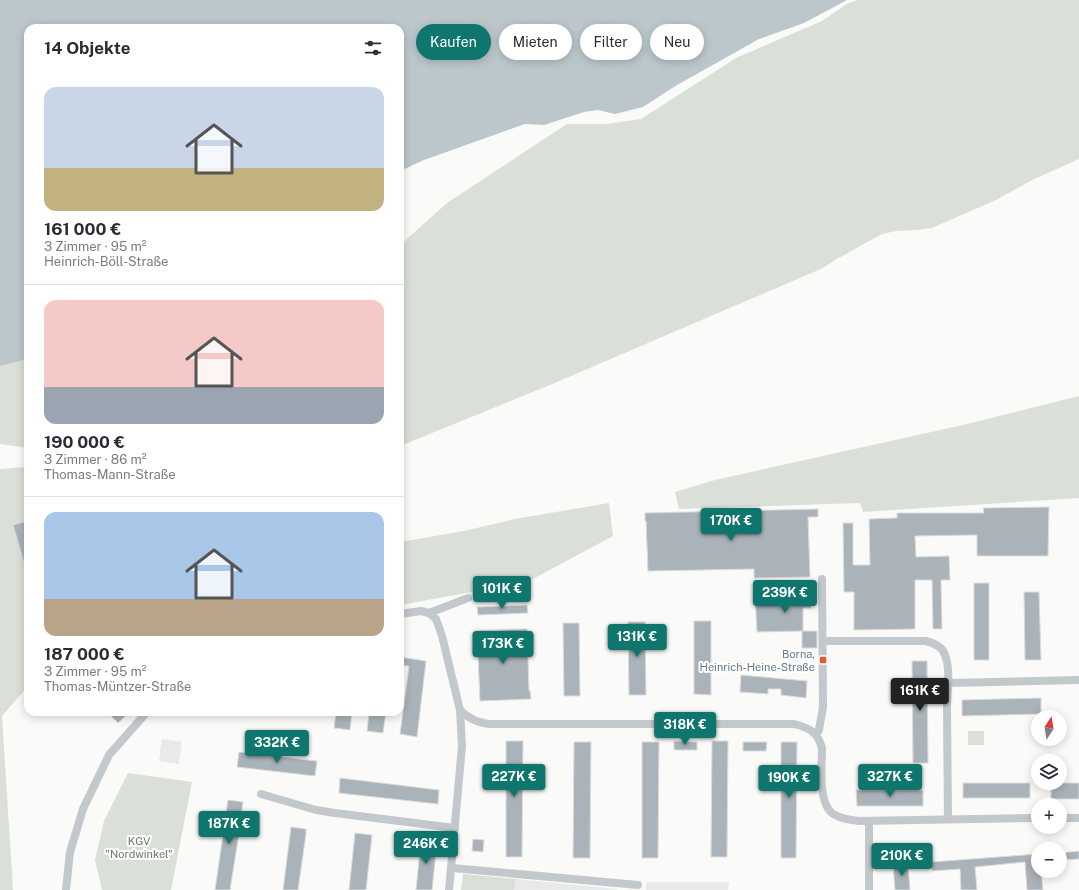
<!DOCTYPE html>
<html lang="de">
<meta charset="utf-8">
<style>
:root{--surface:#fff;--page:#f7f7f7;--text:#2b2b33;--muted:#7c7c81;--line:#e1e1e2;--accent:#0f766e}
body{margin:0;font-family:"Public Sans",sans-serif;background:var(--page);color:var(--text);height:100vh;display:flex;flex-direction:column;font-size:15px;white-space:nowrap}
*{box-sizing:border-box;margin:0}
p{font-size:13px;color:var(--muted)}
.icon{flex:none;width:22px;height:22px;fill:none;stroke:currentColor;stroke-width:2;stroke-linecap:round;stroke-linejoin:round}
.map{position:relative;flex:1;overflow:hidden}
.details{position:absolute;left:24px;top:24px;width:380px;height:692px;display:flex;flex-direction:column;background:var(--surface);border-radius:12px;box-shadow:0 2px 10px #0003}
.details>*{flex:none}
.guide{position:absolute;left:416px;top:24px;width:380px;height:36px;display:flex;gap:8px}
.needle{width:26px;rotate:12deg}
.controls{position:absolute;left:1031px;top:710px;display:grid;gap:8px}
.controls a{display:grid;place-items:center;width:36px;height:36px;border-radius:50%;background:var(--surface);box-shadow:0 2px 10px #0003;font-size:20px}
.price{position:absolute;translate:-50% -34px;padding:0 9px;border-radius:4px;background:var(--accent);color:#fff;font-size:13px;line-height:26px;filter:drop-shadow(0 1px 2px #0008)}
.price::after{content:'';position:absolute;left:50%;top:24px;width:12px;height:9px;margin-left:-6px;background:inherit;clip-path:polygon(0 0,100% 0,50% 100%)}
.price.selected{background:#222;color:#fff}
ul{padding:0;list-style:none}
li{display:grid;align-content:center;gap:8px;height:212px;padding:0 20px}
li+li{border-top:1px solid var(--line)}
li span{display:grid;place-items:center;height:124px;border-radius:12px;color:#555}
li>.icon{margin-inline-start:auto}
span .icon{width:72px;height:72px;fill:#fffc;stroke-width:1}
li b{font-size:17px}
h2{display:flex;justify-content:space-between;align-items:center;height:48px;padding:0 20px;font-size:17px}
.pill{padding:0 14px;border-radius:18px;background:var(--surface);box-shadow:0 2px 10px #0003;font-size:14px;line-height:36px}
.pill.selected{background:var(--accent);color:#fff}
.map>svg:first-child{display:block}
.built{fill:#e8e9e9}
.green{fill:#dadfd7}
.water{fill:#bbc7cb}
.building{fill:#aab3b9;stroke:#dcdcda}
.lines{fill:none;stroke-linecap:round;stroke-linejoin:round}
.minor{stroke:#c3c8cc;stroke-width:8}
.poi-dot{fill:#e4572e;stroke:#fff;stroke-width:1.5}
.labels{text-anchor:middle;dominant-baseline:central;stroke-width:4;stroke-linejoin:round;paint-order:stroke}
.poi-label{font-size:11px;fill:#657683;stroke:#fff;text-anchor:end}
.park-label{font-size:11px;fill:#687a64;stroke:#fff}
</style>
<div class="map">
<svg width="1079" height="890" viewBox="0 0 1079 890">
<rect width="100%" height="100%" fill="#fafaf8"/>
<g class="built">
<path d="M 162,739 L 182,742 L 179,764 L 159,761 Z"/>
<path d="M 516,879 L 617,889 L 616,890 L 514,890 Z"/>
<path d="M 646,882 L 729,882 L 728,890 L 646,890 Z"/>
</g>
<g class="green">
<path d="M 857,0 L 1079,0 L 1079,159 L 1032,180 L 996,200 L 932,228 L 916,230 L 896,231 L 882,234 L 835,260 L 823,268 L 550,385 L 400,446 L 400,248 L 408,238 L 447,203 L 567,124 L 607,124 L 641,119 L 736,58 L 822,21 L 847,4 Z"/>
<path d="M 28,359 L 28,448 L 0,444 L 0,366 Z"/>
<path d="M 1079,396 L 1079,498 L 863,512 L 860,503 L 679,509 L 675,492 L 715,480 L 963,425 Z"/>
<path d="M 26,467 L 28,469 L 28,686 L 2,716 L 13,890 L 0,890 L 0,469 Z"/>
<path d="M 609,503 L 613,536 L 527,582 L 400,605 L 400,542 L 464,531 L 515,519 Z"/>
<rect x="968" y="731" width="16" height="14"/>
<path d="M 128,773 L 192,782 L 171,890 L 102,890 L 95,860 L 104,821 Z"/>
<path d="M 463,874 L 516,879 L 514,890 L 461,890 Z"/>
</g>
<path class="water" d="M 0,0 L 847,0 L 804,23 L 759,39 L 677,85 L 643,107 L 615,114 L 598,110 L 584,112 L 544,125 L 525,124 L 424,160 L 400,171 L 400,28 L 28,28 L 28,359 L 0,366 Z"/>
<g class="building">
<path d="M 1049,507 L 1048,556 L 977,556 L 977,535 L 915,536 L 916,557 L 949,556 L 950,580 L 941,580 L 942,629 L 933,629 L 932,580 L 915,580 L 915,629 L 854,630 L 854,592 L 844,592 L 843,523 L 853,523 L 853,565 L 870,565 L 869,519 L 897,518 L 897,513 L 984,513 L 983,508 Z"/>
<path d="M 818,509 L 818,517 L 808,517 L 810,577 L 754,578 L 754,569 L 648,571 L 646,521 L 645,521 L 645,513 Z"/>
<path d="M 27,521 L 28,526 L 28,570 L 26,570 L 13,525 Z"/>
<rect x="974" y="583" width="15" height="77"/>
<path d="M 811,592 L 811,608 L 803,608 L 803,631 L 817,631 L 817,648 L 802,648 L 802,631 L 757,632 L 755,593 Z"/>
<path d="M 1024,592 L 1039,592 L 1041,660 L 1025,660 Z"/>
<path d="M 527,605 L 528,613 L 478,615 L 477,607 Z"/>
<path d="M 694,621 L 711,621 L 711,695 L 694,694 Z"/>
<path d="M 628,622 L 645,622 L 646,695 L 629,695 Z"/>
<path d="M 563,623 L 579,623 L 580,696 L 564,696 Z"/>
<path d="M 527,629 L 529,691 L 530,691 L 531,699 L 480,701 L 477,631 Z"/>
<path d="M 400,657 L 426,661 L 417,737 L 400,734 L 409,666 L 400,665 Z"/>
<path d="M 912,661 L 927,661 L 928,763 L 913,763 Z"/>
<path d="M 741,675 L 807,681 L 806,698 L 781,695 L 781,689 L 768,689 L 768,694 L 740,692 Z"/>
<path d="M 1041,698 L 1041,714 L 962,716 L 962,700 Z"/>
<path d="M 107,712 L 130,712 L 118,723 Z"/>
<path d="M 336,712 L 352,712 L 350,730 L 334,728 Z"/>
<path d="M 369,712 L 386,712 L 383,733 L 367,731 Z"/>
<path d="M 506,741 L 523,741 L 522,857 L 506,857 Z"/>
<path d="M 674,741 L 697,742 L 697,750 L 674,750 Z"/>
<path d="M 712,741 L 728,741 L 727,857 L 711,857 Z"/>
<path d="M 574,742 L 591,742 L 590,858 L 573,858 Z"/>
<path d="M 642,742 L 659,742 L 658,858 L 642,858 Z"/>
<path d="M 743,742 L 767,742 L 766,751 L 743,751 Z"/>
<path d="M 781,742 L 797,742 L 796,858 L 781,858 Z"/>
<path d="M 239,752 L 317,761 L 315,776 L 237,767 Z"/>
<path d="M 340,778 L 439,790 L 438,804 L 339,793 Z"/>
<rect x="963" y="783" width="67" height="15"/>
<rect x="1051" y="783" width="28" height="16"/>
<path d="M 856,790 L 923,790 L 923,806 L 857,806 Z"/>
<path d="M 228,800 L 243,802 L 238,840 L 230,890 L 215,890 Z"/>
<path d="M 291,827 L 306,829 L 306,834 L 298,890 L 283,890 Z"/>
<path d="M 355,833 L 372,835 L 366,890 L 349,890 Z"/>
<path d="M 473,839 L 484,840 L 483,852 L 472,851 Z"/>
<path d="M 421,840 L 437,842 L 432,890 L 416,890 Z"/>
<path d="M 1079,851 L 1079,859 L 1060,860 L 1060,853 Z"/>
<path d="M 1038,854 L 1038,871 L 1041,871 L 1043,890 L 1027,890 L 1025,862 L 975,867 L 977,890 L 961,890 L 960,869 L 932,871 L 931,862 Z"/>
<path d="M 908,864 L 910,890 L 895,890 L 893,865 Z"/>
</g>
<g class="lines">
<g class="minor">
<path d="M 429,613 L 468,598"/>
<path d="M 400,614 L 421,611 L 429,613 L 436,619 L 442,636 L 460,710 L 462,746 L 449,890"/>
<path d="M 823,641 L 926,641 C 934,643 942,646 945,655 C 951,671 947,690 947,707 C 947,744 948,781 948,819"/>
<path d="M 948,683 L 1079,680"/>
<path d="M 460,710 C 469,719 477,722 489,724 L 794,724 C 809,728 817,731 822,748 C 822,765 817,806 835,815 C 842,819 850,820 859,821 L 1038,818"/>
<path d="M 816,735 L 819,730 L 823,707 L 822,579"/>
<path d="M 261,794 L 316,810 L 335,813 L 455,828"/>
<path d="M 1060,818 L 1079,818"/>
<path d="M 452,868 L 638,885"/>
<path d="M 66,890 L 70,852 L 83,809 L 109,755 L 147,712"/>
<path d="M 869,890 L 869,821"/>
</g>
</g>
<rect class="poi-dot" x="819" y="656" width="8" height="8" rx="2"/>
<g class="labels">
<g class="poi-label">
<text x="815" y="654">Borna,<tspan x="815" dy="13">Heinrich-Heine-Straße</tspan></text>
</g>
<g class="park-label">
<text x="139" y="841">KGV<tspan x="139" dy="13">"Nordwinkel"</tspan></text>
</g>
</g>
</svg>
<div class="controls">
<a><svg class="needle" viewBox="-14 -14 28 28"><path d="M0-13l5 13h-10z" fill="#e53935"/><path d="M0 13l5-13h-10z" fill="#7c7c81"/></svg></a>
<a><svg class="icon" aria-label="layers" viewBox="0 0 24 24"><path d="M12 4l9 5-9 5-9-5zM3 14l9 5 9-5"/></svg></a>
<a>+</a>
<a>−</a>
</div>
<b class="price" style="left:731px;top:542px">170K €</b>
<b class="price" style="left:502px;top:610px">101K €</b>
<b class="price" style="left:785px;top:614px">239K €</b>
<b class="price" style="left:637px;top:658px">131K €</b>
<b class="price" style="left:503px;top:665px">173K €</b>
<b class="price selected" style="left:920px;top:712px">161K €</b>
<b class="price" style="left:685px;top:746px">318K €</b>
<b class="price" style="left:277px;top:764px">332K €</b>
<b class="price" style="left:514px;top:798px">227K €</b>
<b class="price" style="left:890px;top:798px">327K €</b>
<b class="price" style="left:789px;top:799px">190K €</b>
<b class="price" style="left:229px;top:845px">187K €</b>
<b class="price" style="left:426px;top:865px">246K €</b>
<b class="price" style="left:902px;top:877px">210K €</b>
<div class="guide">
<a class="pill selected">Kaufen</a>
<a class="pill">Mieten</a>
<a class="pill">Filter</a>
<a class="pill">Neu</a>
</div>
<section class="details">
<h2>14 Objekte<svg class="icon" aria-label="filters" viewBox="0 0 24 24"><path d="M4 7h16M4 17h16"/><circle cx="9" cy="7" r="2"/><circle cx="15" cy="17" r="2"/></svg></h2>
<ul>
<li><span style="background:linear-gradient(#c9d6e8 65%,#c2b280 0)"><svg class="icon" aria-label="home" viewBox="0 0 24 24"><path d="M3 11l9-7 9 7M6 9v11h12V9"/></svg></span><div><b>161 000 €</b><p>3 Zimmer · 95 m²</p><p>Heinrich-Böll-Straße</p></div></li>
<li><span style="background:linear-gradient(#f6c9c9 70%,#9aa5b1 0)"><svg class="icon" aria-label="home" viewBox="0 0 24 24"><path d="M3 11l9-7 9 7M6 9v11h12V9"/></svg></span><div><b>190 000 €</b><p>3 Zimmer · 86 m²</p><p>Thomas-Mann-Straße</p></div></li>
<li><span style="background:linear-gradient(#a9c7e8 70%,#b9a48a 0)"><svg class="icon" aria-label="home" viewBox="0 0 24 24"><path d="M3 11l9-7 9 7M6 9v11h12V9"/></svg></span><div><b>187 000 €</b><p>3 Zimmer · 95 m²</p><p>Thomas-Müntzer-Straße</p></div></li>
</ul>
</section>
</div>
